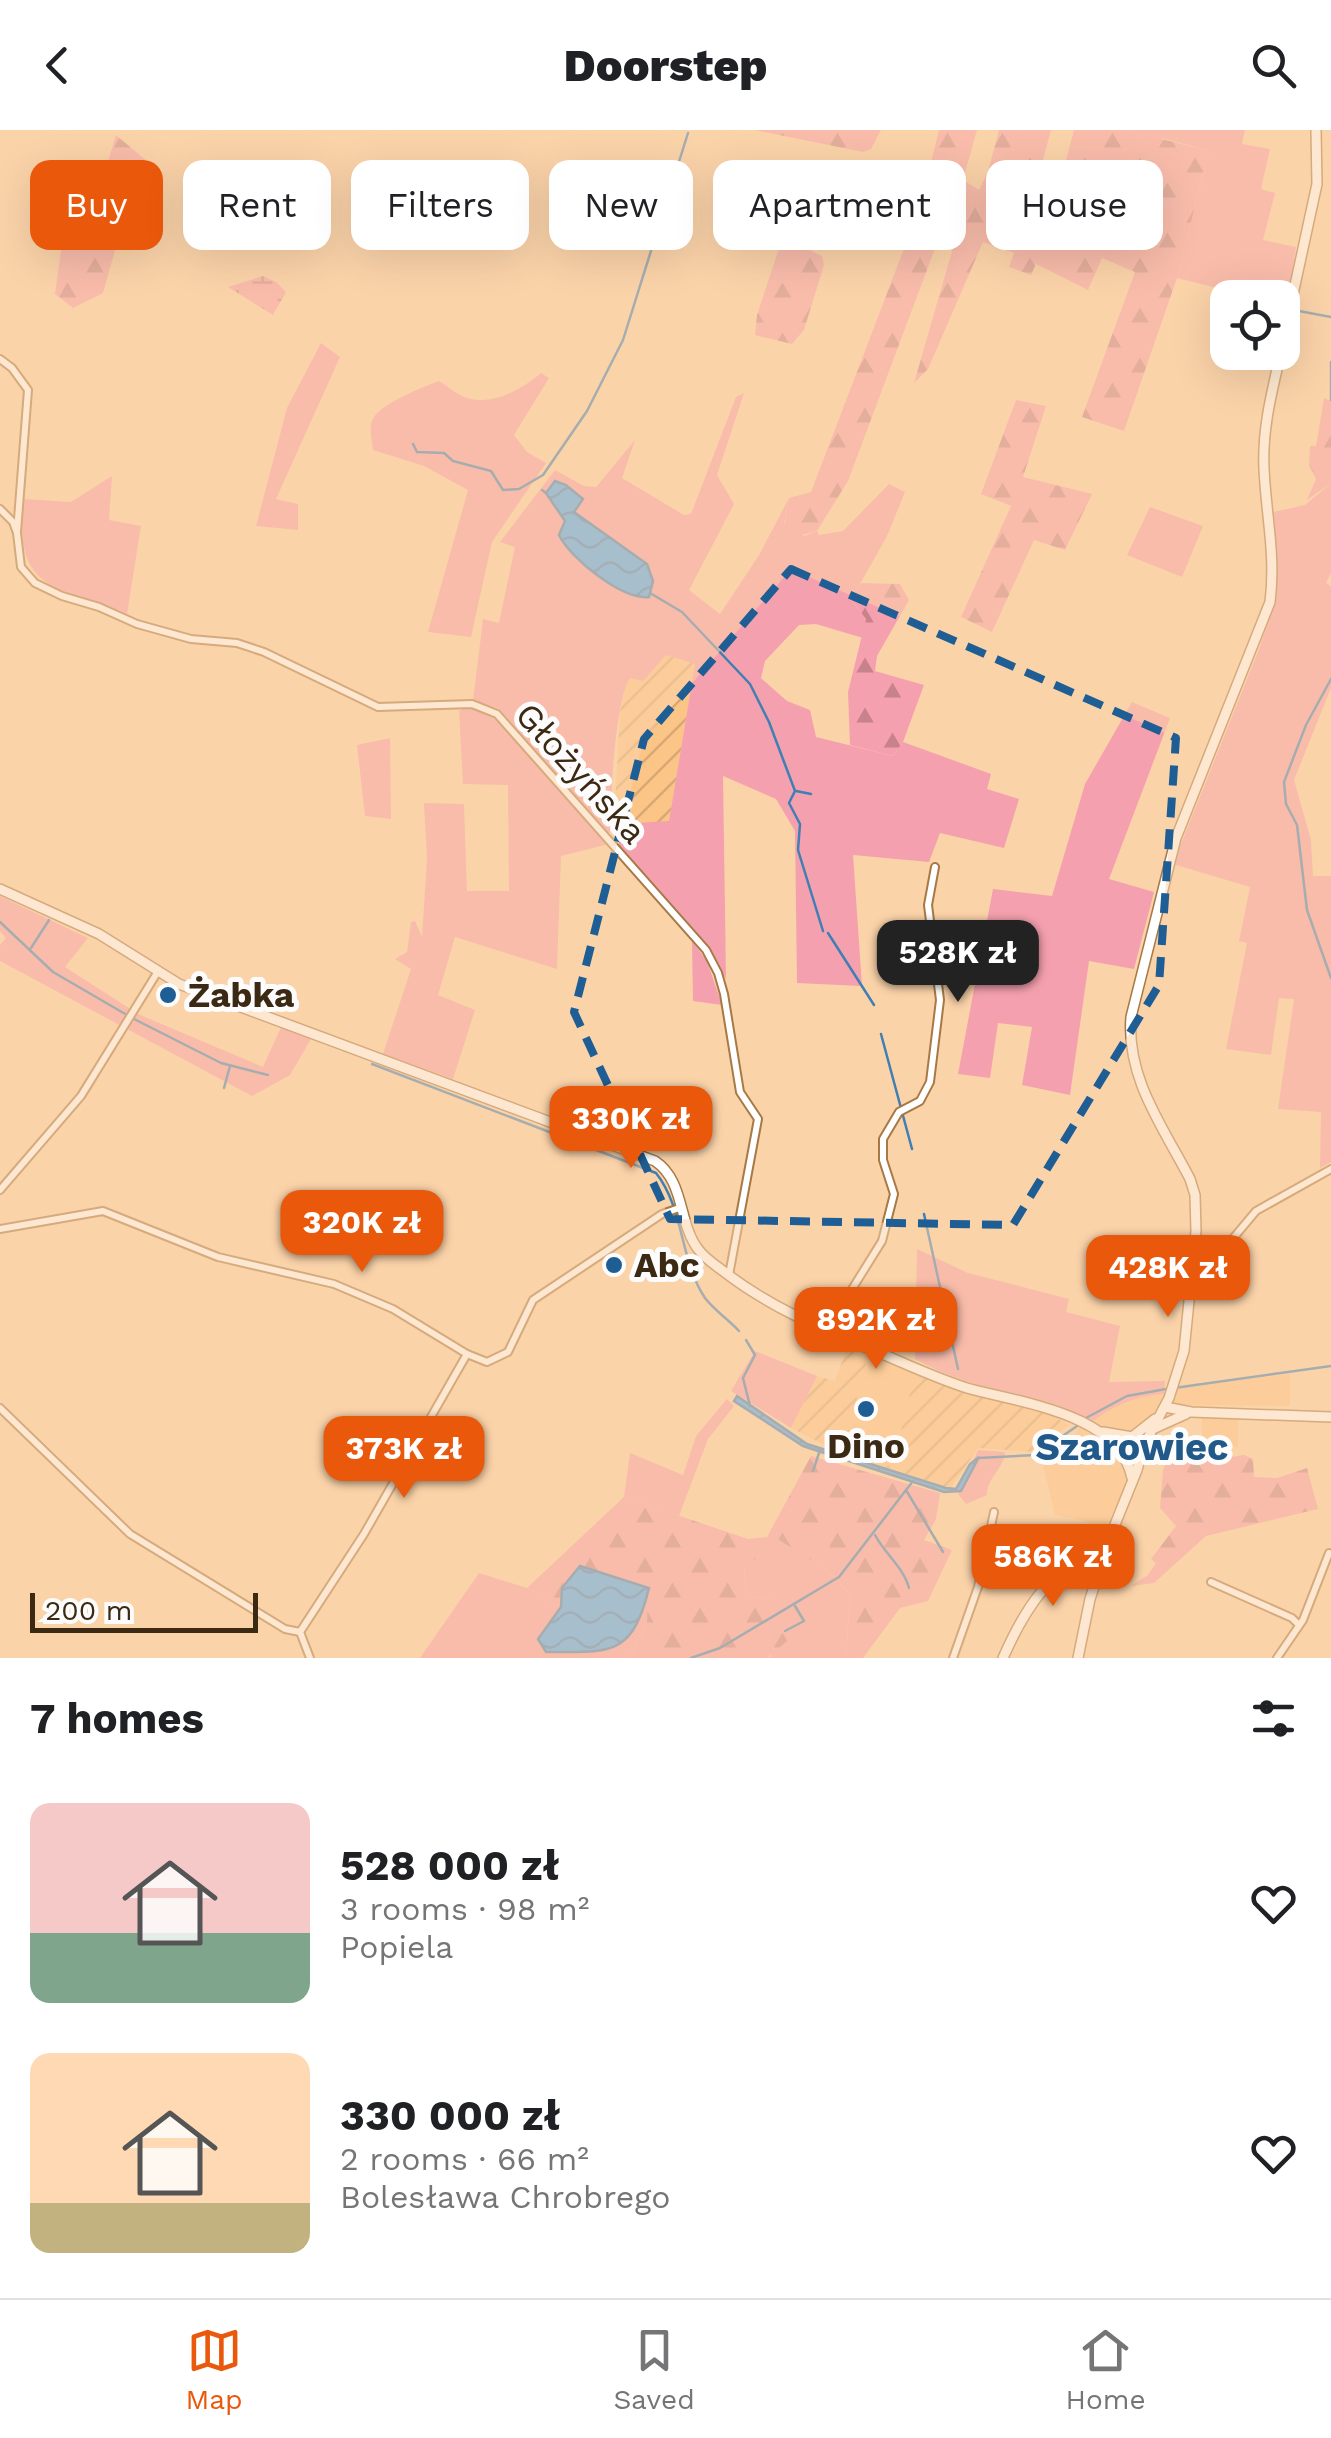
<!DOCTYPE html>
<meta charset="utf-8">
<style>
:root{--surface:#fff;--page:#f2f2f2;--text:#202124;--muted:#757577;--line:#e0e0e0;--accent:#ea580c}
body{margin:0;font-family:"Work Sans",sans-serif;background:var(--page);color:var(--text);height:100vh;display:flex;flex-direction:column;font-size:38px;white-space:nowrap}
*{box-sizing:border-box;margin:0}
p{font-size:32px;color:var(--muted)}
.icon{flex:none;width:55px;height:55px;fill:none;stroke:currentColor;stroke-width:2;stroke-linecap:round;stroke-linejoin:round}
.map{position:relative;height:1528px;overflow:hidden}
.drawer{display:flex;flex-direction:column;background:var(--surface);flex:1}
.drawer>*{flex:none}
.hud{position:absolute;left:30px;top:30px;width:1272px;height:90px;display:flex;gap:20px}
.controls{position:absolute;left:1210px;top:150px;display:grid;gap:20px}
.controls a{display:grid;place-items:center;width:90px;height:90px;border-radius:20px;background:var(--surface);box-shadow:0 10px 40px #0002;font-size:50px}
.scale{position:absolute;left:30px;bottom:25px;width:228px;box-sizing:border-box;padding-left:10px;border:5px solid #3c2913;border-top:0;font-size:28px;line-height:35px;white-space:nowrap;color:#3c2913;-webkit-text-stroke:8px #fcfcfc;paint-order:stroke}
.price{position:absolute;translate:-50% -85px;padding:0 22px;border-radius:20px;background:var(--accent);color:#fff;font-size:32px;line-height:65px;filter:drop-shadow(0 2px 5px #0008)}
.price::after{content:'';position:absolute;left:50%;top:60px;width:30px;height:22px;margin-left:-15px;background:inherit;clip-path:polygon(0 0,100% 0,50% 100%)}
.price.on{background:#222;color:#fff}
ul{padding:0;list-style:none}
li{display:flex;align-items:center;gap:30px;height:250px;padding:0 30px}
li span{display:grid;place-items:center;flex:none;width:280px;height:200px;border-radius:20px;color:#555}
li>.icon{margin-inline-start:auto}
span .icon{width:120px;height:120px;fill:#fffc;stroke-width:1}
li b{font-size:42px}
h2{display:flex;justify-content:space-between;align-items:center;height:120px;padding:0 30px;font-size:42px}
.tag{padding:0 35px;border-radius:20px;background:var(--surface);box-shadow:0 10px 40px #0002;font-size:35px;line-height:90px}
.tag.on{background:var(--accent);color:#fff}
header{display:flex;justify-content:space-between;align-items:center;height:130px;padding:0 30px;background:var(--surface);font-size:45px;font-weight:800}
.dock{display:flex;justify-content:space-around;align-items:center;height:140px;border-top:2px solid var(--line);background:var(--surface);font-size:28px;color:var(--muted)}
.dock a{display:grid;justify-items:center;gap:5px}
.dock .on{color:var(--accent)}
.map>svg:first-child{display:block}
.built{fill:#fcc588}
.industrial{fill:url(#industrial-furrows)}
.green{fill:#f5a0ae;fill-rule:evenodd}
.forest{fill:url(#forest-firs)}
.wetland{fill:url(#wetland-marsh)}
.water{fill:url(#water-waves);stroke:#407fb4;stroke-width:2.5}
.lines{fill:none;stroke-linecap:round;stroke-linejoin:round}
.stream{stroke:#407fb4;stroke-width:2.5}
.street-casing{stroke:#a77945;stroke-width:10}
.secondary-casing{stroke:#a77945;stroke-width:12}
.street{stroke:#fff;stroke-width:6}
.secondary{stroke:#fff;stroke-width:9}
.marked{fill:none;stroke:#1f5e94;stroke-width:8;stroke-dasharray:20 12;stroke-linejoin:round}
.poi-dot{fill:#1f5e94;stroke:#fcfcfc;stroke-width:4}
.labels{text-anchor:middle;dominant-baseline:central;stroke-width:10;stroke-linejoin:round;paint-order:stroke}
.street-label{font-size:35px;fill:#3c2913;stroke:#fcfcfc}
.poi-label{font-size:35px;font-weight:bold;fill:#3c2913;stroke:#fcfcfc;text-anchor:start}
.neighbourhood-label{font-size:38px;font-weight:bold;fill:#20598a;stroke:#fcfcfc}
</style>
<header><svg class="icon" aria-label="back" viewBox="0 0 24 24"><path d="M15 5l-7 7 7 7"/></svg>Doorstep<svg class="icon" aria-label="search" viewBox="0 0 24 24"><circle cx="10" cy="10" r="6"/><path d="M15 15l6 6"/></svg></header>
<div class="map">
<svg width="1331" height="1528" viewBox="0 0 1331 1528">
<defs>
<pattern id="industrial-furrows" width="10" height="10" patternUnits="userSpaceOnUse" patternTransform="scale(2.5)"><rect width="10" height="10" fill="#fcc588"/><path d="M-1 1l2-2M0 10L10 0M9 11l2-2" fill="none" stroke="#d9a974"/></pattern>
<pattern id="forest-firs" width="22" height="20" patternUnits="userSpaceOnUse" patternTransform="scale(2.5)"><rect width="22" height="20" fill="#f5a0ae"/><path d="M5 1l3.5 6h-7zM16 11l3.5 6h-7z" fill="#c8828c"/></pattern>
<pattern id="wetland-marsh" width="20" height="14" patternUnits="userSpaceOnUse" patternTransform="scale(2.5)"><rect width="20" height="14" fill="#f5a0ae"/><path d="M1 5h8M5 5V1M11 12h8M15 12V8" fill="none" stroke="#c8828c"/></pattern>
<pattern id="water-waves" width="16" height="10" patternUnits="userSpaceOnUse" patternTransform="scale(2.5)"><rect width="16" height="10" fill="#42a4f9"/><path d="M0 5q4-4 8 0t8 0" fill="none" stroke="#3886c8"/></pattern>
</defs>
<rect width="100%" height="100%" fill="#fbd3a9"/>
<g class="built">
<path d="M 867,1223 L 916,1244 L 892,1339 L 857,1332 L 841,1322 Z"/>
<path d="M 1290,1244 L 1290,1276 L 1176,1275 L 1173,1272 L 1179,1258 Z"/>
<path d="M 1164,1264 L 1151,1288 L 1137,1298 L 1120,1302 L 1091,1293 L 1110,1278 L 1139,1266 Z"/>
<path d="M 1238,1285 L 1238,1317 L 1202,1316 L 1202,1287 Z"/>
<path d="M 1080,1297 L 1106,1316 L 1125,1338 L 1126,1358 L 1103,1402 L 1082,1390 L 1055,1385 L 1042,1331 L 1072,1310 Z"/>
</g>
<g class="industrial">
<path d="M 666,525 L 695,534 L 669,692 L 614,694 L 620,582 L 626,554 L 630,547 L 643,550 Z"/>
<path d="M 848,1215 L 868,1224 L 843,1323 L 892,1337 L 915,1244 L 944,1256 L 1044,1281 L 1069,1295 L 1033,1322 L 978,1318 L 951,1358 L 840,1323 L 791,1298 L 817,1246 L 835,1251 Z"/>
</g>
<g class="green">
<path d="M 1162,0 L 1245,0 L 1242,14 L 1270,19 L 1261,59 L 1275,63 L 1263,110 L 1296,117 L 1287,177 L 1283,176 L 1282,168 L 1253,167 L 1177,148 L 1209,21 L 1162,8 Z"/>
<path d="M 321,213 L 340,227 L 276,369 L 298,374 L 298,400 L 256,396 L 287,278 Z"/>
<path d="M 541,243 L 549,248 L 514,305 L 527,322 L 546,333 L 492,412 L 471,507 L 428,502 L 468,360 L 424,336 L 373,320 C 372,311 368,295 374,287 C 383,273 423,257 439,251 C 447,256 457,265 467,268 C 493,276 522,259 541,243 Z"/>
<path d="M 744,263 L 717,345 L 734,374 L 689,460 L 720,484 L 759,425 L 789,368 L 784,394 L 804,406 L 817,401 L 819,405 L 843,401 L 889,354 L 905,362 L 887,406 L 851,470 L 866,489 L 863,508 L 816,494 L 799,495 L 765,531 L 761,548 L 787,571 L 810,580 L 816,607 L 893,626 L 903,612 L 991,644 L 987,659 L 1019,669 L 1004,718 L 940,703 L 929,732 L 853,725 L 862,856 L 797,853 L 795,701 L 776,669 L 723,646 L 726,849 L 706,814 L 619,716 L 619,694 L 669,691 L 695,534 L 666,525 L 643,551 L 630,548 C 615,571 610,669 611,700 L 608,704 L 498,578 L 473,571 L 483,489 L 499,493 L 515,417 L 500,412 L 555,340 L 584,356 L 596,357 L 635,310 L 622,348 L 684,385 L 691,384 L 736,267 ZM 574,382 L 647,434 L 653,451 L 624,460 C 600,446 572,431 559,405 Z"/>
<path d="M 112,346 L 109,390 L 141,396 L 127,484 C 56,457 12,461 24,369 L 71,372 Z"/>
<path d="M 1331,353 L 1331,443 L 1326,453 L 1331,456 L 1331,558 L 1294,650 L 1311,710 L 1313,746 L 1331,746 L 1331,1032 L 1320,1038 L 1321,982 L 1278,979 L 1294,869 L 1279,868 L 1271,925 L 1226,919 L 1247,813 L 1239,811 L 1250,757 L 1173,734 L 1259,519 L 1277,466 L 1274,382 L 1305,375 Z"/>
<path d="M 1150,377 L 1203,396 L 1182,447 L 1127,425 Z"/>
<path d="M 1132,572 L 1170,588 L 1109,749 L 1154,762 L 1134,839 L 1089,831 L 1070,965 L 1022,955 L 1032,897 L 998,893 L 990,948 L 958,944 L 993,759 L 1052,766 L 1085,654 Z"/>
<path d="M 464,578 L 477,580 L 502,593 L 609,714 L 561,726 L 557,839 L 455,807 L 438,865 L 475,880 L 453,949 L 383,924 L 411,839 L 395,829 L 407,822 L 411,792 L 415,791 L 422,807 L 427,729 L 424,673 L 464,674 L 467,761 L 509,761 L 508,655 L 463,654 L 459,581 Z"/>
<path d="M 390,608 L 391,689 L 365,686 L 357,615 Z"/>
<path d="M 0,766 L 88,808 L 65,837 L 138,884 L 263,937 L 281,897 L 311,909 L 290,945 L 252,966 L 0,831 L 0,815 L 6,808 L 0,801 Z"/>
<path d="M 692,811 L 707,831 L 722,875 L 693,871 Z"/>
<path d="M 917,1119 L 968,1143 L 1069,1169 L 1066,1182 L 1120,1196 L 1109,1252 L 1165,1251 L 1164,1264 C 1135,1266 1114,1275 1091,1293 C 1034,1265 970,1260 915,1229 Z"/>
<path d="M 755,1221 L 817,1246 L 791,1298 L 731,1261 Z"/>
<path d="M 727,1269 L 734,1276 L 708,1309 L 679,1386 L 624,1367 L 630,1323 L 683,1345 L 696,1306 Z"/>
<path d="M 978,1320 L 1005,1322 C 1004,1339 987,1347 987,1365 L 966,1374 L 958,1364 Z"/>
<path d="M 776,1407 L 827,1440 L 850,1464 L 846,1528 L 767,1528 L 771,1526 L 771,1469 L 747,1466 L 744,1439 Z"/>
<path d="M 479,1443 L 527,1458 L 561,1477 L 538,1509 L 546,1522 L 611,1519 L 644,1479 L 649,1458 L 647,1492 L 629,1528 L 420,1528 Z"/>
</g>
<g class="forest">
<path d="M 754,0 L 881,0 L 871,19 L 863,22 Z"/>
<path d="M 939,0 L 977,0 L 963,50 L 979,60 L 988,42 L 999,0 L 1051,0 L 1027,90 L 1049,94 L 1074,0 L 1162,0 L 1162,9 L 1209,21 L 1177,148 L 1124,301 L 1082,287 L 1135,142 L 1102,128 L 1088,160 L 1036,134 L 1031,145 L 1009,137 L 1014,123 L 983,112 L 928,239 L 914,253 L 957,104 L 943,97 L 848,351 L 817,401 L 791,408 L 783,402 L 789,368 L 811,362 L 920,77 Z"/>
<path d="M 116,5 L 148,32 L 126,81 L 103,163 L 73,178 L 55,164 L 65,91 L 88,97 Z"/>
<path d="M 781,112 L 797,114 L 822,126 L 824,135 L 804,200 L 792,214 L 755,205 L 757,185 Z"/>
<path d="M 1324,268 L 1331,271 L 1331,353 L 1307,370 L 1316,349 L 1309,335 L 1310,316 L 1316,316 Z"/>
<path d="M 1016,270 L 1046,276 L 1023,347 L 1092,364 L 1065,420 L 1034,410 L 992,502 L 961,487 L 1011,376 L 981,364 Z"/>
<path d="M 861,453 L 900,454 L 909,470 L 877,526 L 875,541 L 924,555 L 903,612 L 893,626 L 850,615 L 848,562 L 866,489 L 851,470 Z"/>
<path d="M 1244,1325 L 1253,1329 L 1254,1347 L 1277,1348 L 1307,1338 L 1318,1379 L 1206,1406 L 1154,1453 L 1131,1456 L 1148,1445 L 1156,1433 L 1151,1429 L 1176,1396 L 1160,1378 L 1163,1340 L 1168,1329 L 1213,1330 Z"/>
<path d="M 811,1326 L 940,1363 L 936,1389 L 924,1410 L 952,1420 L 928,1471 L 900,1478 L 863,1528 L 846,1528 L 850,1464 L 827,1440 L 776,1408 L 744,1440 L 747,1466 L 771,1469 L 794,1490 L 793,1506 L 767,1528 L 629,1528 L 647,1492 L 648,1458 L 581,1436 L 562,1458 L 561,1477 L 527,1458 L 624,1367 L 748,1409 L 767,1407 Z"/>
</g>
<path class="wetland" d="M 263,146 L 276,152 L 286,162 L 273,185 L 228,157 Z"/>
<g class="water">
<path d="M 555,351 L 566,355 L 583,369 L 574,382 L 647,434 L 653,451 L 649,467 C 622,470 570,428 559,405 L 565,391 L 546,363 Z"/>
<path d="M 737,1266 L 807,1314 L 946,1358 L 956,1359 L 970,1334 L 979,1327 L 961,1361 L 944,1362 L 803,1316 L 734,1271 Z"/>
<path d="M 580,1436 L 649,1458 C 632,1528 609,1522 546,1522 L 538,1509 L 561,1477 L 562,1458 Z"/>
</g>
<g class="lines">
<g class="stream">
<path d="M 1299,181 L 1331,187"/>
<path d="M 1331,232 L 1331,270"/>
<path d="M 413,314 L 417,322 L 444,323 L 453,331 L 491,341 L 503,360 L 519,359 L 543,345 L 587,281 L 623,210 L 688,3"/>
<path d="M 542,360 L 546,363"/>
<path d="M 650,463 L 682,482 L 750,554 L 769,592 L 795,661 L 789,673 L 800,694 L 798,720 L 823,801"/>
<path d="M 1331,549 L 1306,595 L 1284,652 L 1286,674 L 1297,695 L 1307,780 L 1331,848"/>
<path d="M 796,661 L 811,664"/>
<path d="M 0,792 L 53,842 L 127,885"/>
<path d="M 828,803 L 874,875"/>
<path d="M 31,818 L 49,790"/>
<path d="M 134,889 L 221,933 L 268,945"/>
<path d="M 881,904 L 912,1019"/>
<path d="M 372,934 L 656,1043 C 684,1078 680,1131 705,1168 C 714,1180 729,1190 739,1201"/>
<path d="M 224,958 L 230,936"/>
<path d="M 924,1084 L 958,1239"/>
<path d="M 746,1210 L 755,1225 L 743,1248 L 750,1276"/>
<path d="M 1174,1258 L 1331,1236"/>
<path d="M 1086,1288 L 1127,1266 L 1166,1259"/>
<path d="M 978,1328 L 1035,1325 L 1080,1294"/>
<path d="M 813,1341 L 820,1320"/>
<path d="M 906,1360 L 943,1422"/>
<path d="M 875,1405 C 885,1424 904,1438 909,1458"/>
<path d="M 785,1501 L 804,1491 L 795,1476"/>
<path d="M 691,1528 L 720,1518 L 839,1447 L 913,1351"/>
</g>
<defs>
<g id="street">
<path d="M 0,229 L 12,238 L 28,260 L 17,402"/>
<path d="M 0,379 L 13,392 L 17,403 L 21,437 L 35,453 L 62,466 L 99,477 L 137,494 L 191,509 L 237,513 L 264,522 L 378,577 L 472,574 L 497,584 L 706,820 L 718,843 L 724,864 L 740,962 L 758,989 L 729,1145"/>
<path d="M 0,1060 L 81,966 L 157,843"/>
<path d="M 0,1099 L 103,1081 L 218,1127 L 334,1154 L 393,1179 L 467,1224 L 487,1232 L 508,1222 L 533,1170 L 662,1084 L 682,1077"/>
<path d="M 1193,1140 L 1220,1124 L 1256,1081 L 1331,1039"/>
<path d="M 841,1207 L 849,1164 L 882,1111 L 894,1064 L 883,1030 L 883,1009 L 899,982 L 920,971 L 930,952 L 940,870 L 928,775 L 935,737"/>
<path d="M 0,1278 L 130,1404 L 285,1499 L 300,1502"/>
<path d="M 1211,1452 L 1292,1488 L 1299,1495"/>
<path d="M 300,1502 L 364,1404 L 467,1224"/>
<path d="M 300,1502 L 310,1528"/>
<path d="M 953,1528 L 978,1457 L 994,1382"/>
<path d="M 1277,1528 L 1303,1490 L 1329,1423"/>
</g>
<g id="secondary">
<path d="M 1282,215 L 1317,54 L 1316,0"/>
<path d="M 0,759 L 99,804 L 179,854 L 655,1031 C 685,1051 678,1093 698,1119 C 705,1129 717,1136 727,1144 C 784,1187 845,1207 910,1236 C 929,1244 948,1252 967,1258 C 1020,1273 1119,1283 1132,1348"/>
<path d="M 1165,1277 L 1191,1282 L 1331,1287"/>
<path d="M 1155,1298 L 1186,1284"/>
<path d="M 1103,1302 L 1132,1307 L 1155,1289"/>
<path d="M 1003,1528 C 1022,1485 1052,1429 1105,1426"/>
<path d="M 1078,1528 L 1090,1469 L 1112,1402 L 1137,1340 L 1143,1317 L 1169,1268 L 1184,1221 L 1196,1101 L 1195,1065 L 1190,1049 C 1163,997 1126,948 1131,887 L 1176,708 L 1270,472 C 1276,426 1266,384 1264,339 C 1262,299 1272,261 1281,222"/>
</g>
</defs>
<use href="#street" class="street-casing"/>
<use href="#secondary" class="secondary-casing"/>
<use href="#street" class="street"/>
<use href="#secondary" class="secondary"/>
</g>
<path d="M0 0H1331V1528H0ZM 791,439 L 1176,608 L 1159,855 L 1013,1095 L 670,1089 L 574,882 L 644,609 Z" fill="#fbd3a9" fill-opacity=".55" fill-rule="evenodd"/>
<path class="marked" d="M 791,439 L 1176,608 L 1159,855 L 1013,1095 L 670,1089 L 574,882 L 644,609 Z"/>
<g class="poi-dot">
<circle cx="168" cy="865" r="10"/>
<circle cx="614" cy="1135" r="10"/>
<circle cx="866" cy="1279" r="10"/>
</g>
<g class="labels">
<g class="street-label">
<text transform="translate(581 643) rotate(48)">Głożyńska</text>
</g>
<g class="poi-label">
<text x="188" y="865">Żabka</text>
<text x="634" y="1135">Abc</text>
<text x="866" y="1316" text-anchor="middle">Dino</text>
</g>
<g class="neighbourhood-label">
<text x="1132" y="1317">Szarowiec</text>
</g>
</g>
</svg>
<div class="controls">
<a><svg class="icon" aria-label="locate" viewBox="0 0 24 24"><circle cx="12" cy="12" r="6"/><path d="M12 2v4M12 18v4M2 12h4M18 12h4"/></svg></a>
</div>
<div class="scale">200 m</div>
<b class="price on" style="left:958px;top:875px">528K zł</b>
<b class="price" style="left:631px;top:1041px">330K zł</b>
<b class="price" style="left:362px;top:1145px">320K zł</b>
<b class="price" style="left:1168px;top:1190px">428K zł</b>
<b class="price" style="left:876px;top:1242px">892K zł</b>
<b class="price" style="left:404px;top:1371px">373K zł</b>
<b class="price" style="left:1053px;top:1479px">586K zł</b>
<div class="hud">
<a class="tag on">Buy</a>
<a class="tag">Rent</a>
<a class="tag">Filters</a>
<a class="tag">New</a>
<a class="tag">Apartment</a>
<a class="tag">House</a>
</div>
</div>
<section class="drawer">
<h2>7 homes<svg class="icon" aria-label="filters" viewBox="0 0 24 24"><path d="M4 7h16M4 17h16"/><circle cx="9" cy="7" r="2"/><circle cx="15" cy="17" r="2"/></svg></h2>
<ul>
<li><span style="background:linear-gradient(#f6c9c9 65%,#7fa58c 0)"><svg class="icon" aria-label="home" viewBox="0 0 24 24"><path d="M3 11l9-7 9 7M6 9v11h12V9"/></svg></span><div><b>528 000 zł</b><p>3 rooms · 98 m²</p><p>Popiela</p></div><svg class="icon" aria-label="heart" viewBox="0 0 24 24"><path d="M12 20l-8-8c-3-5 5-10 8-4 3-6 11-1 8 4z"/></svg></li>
<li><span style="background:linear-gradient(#ffd9b3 75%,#c2b280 0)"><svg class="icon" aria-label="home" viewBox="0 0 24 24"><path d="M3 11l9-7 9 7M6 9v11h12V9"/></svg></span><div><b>330 000 zł</b><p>2 rooms · 66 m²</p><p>Bolesława Chrobrego</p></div><svg class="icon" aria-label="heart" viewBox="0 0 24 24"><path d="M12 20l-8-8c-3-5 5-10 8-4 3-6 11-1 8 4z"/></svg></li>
</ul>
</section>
<nav class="dock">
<a class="on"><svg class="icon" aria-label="map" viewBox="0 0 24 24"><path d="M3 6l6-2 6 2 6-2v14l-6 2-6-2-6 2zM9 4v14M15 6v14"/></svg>Map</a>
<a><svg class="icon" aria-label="saved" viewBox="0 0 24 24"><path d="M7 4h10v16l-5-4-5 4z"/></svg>Saved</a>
<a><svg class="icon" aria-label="home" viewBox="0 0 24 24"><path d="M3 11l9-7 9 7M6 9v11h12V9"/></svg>Home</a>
</nav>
